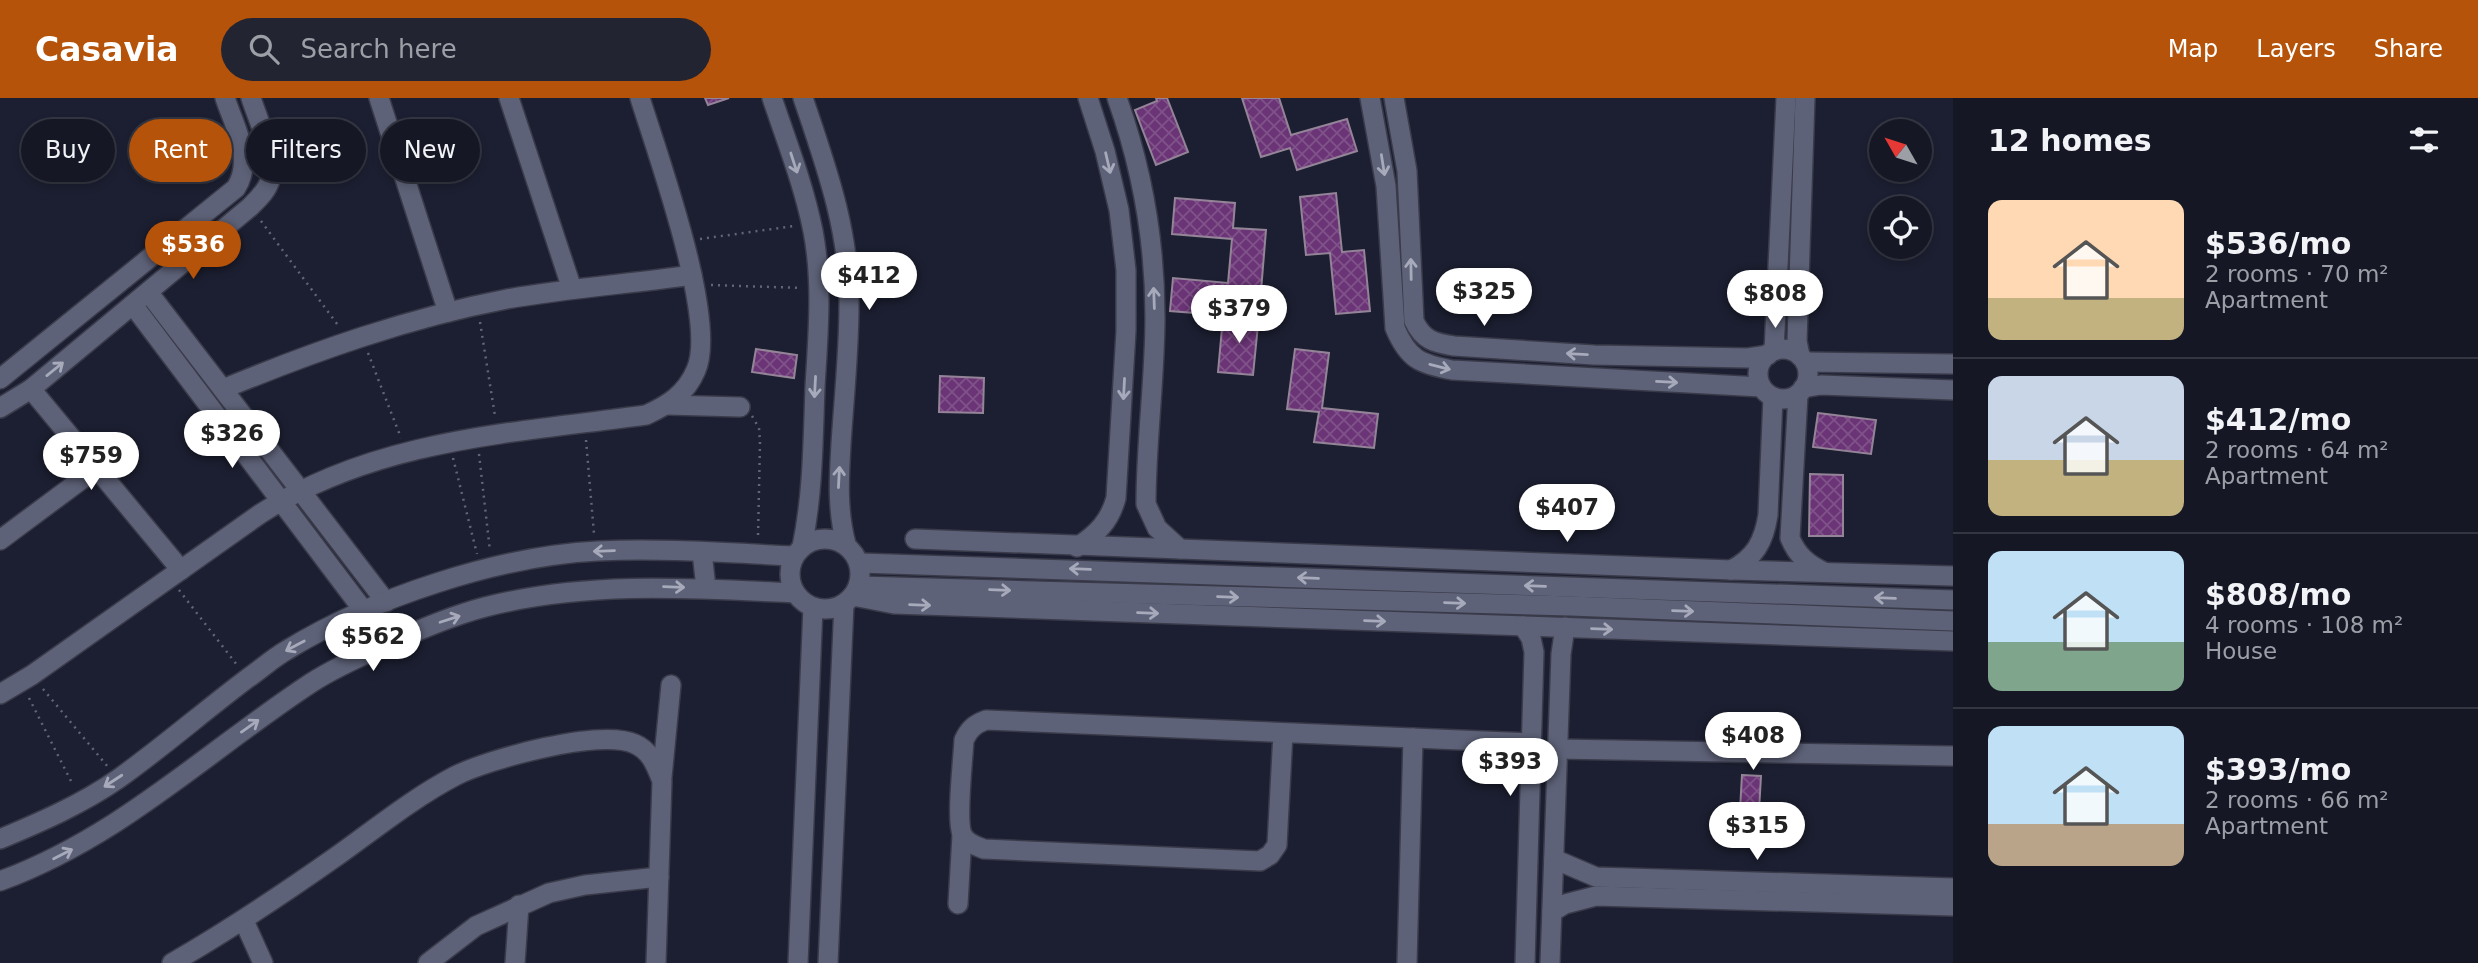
<!DOCTYPE html>
<meta charset="utf-8">
<style>
:root{--surface:#151725;--page:#222432;--text:#f1f3f6;--muted:#9d9fa7;--line:#343642;--accent:#b45309}
body{margin:0;font-family:"DejaVu Sans",sans-serif;background:var(--page);color:var(--text);height:100vh;display:flex;flex-direction:column;font-size:26px;white-space:nowrap}
*{box-sizing:border-box;margin:0}
p{font-size:23px;color:var(--muted)}
.icon{flex:none;width:38px;height:38px;fill:none;stroke:currentColor;stroke-width:2;stroke-linecap:round;stroke-linejoin:round}
.map{position:relative;flex:1;overflow:hidden}
.details{display:flex;flex-direction:column;background:var(--surface);width:525px}
.details>*{flex:none}
.guide{position:absolute;left:21px;top:21px;width:665px;height:63px;display:flex;gap:14px}
.needle{width:46px;rotate:309deg}
.tools{position:absolute;left:1869px;top:21px;display:grid;gap:14px}
.tools a{display:grid;place-items:center;width:63px;height:63px;border-radius:50%;background:var(--surface);box-shadow:0 4px 10px #0003,0 0 0 2px var(--line);font-size:35px}
.price{position:absolute;translate:-50% -60px;padding:0 16px;border-radius:24px;background:#fff;color:#222;font-size:23px;line-height:46px;filter:drop-shadow(0 2px 4px #0008)}
.price::after{content:'';position:absolute;left:50%;top:42px;width:21px;height:16px;margin-left:-10px;background:inherit;clip-path:polygon(0 0,100% 0,50% 100%)}
.price.current{background:var(--accent);color:#fff}
ul{padding:0;list-style:none}
li{display:flex;align-items:center;gap:21px;height:175px;padding:0 35px}
li+li{border-top:2px solid var(--line)}
li span{display:grid;place-items:center;flex:none;width:196px;height:140px;border-radius:14px;color:#555}
li>.icon{margin-inline-start:auto}
span .icon{width:84px;height:84px;fill:#fffc;stroke-width:1}
li b{font-size:30px}
h2{display:flex;justify-content:space-between;align-items:center;height:84px;padding:0 35px;font-size:30px}
.tag{padding:0 24px;border-radius:32px;background:var(--surface);box-shadow:0 4px 10px #0003,0 0 0 2px var(--line);font-size:24px;line-height:63px}
.tag.current{background:var(--accent);color:#fff}
header{display:flex;align-items:center;gap:42px;box-sizing:border-box;height:98px;padding:0 35px;background:var(--accent);color:#fff}
header strong{font-size:33px}
nav{display:flex;gap:38px;margin-inline-start:auto;font-size:24px}
.search{width:490px;height:63px;background:var(--page);display:flex;align-items:center;gap:18px;box-sizing:border-box;padding:0 24px;border-radius:38px;color:var(--muted);font-size:26px}
main{display:flex;flex:1;min-height:0}
.map>svg:first-child{display:block}
.building{fill:url(#building-cross-hatch);stroke:#948498;stroke-width:2}
.lines{fill:none;stroke-linecap:round;stroke-linejoin:round}
.minor-casing{stroke:#3a3b4a;stroke-width:22}
.path{stroke:#626575;stroke-width:2.5;stroke-dasharray:2 5;stroke-linecap:butt}
.minor{stroke:#5e6278;stroke-width:19}
.oneway{stroke:#a7aaba}
</style>
<header>
<strong>Casavia</strong>
<div class="search"><svg class="icon" aria-label="search" viewBox="0 0 24 24"><circle cx="10" cy="10" r="6"/><path d="M15 15l6 6"/></svg>Search here</div>
<nav><a>Map</a><a>Layers</a><a>Share</a></nav>
</header>
<main>
<div class="map">
<svg width="1953" height="865" viewBox="0 0 1953 865">
<defs>
<pattern id="building-cross-hatch" width="8" height="8" patternUnits="userSpaceOnUse" patternTransform="scale(1.75)"><rect width="8" height="8" fill="#6a3476"/><path d="M0 0l8 8M0 8l8-8" fill="none" stroke="#80528a"/></pattern>
</defs>
<rect width="100%" height="100%" fill="#1c1f31"/>
<g class="building">
<path d="M 705,0 L 729,0 L 708,7 Z"/>
<path d="M 1156,0 L 1167,0 L 1188,54 L 1156,67 L 1135,12 L 1157,3 Z"/>
<path d="M 1242,0 L 1279,0 L 1291,37 L 1347,21 L 1357,53 L 1297,72 L 1290,50 L 1261,59 Z"/>
<path d="M 1336,95 L 1342,154 L 1364,152 L 1370,213 L 1336,216 L 1330,155 L 1306,157 L 1300,99 Z"/>
<path d="M 1175,100 L 1235,105 L 1233,130 L 1266,132 L 1261,193 L 1234,191 L 1232,218 L 1170,213 L 1173,180 L 1228,185 L 1232,141 L 1172,136 Z"/>
<path d="M 1241,215 L 1259,217 L 1253,277 L 1218,274 L 1223,219 L 1241,220 Z"/>
<path d="M 756,251 L 797,257 L 794,280 L 752,274 Z"/>
<path d="M 1295,251 L 1329,255 L 1322,310 L 1378,316 L 1374,350 L 1314,344 L 1319,314 L 1287,311 Z"/>
<path d="M 940,278 L 984,280 L 983,315 L 939,314 Z"/>
<path d="M 1818,315 L 1876,322 L 1871,356 L 1813,349 Z"/>
<path d="M 1810,376 L 1843,377 L 1843,438 L 1809,438 Z"/>
<path d="M 1742,677 L 1761,678 L 1759,713 L 1740,712 Z"/>
</g>
<g class="lines">
<defs>
<g id="minor">
<path d="M 379,0 L 448,214"/>
<path d="M 509,0 L 572,191"/>
<path d="M 772,0 C 787,44 804,88 813,133 C 823,185 818,237 815,289 C 813,343 813,396 802,449"/>
<path d="M 803,0 C 826,68 850,134 849,207 C 849,253 844,300 841,346 C 839,380 837,412 846,446"/>
<path d="M 1117,0 C 1142,70 1155,145 1155,219 C 1155,281 1146,343 1146,406 L 1157,430 L 1180,451"/>
<path d="M 1370,0 L 1386,88 L 1395,230 C 1408,261 1420,266 1452,272 L 1761,289"/>
<path d="M 1394,0 L 1407,73 L 1414,223 C 1423,242 1434,245 1454,248 L 1594,257 L 1748,260 L 1768,257"/>
<path d="M 148,194 L 386,504"/>
<path d="M 133,207 L 364,513"/>
<circle cx="1783" cy="276" r="25"/>
<path d="M 1774,253 L 1786,0"/>
<path d="M 1800,258 L 1797,243 L 1805,0"/>
<path d="M 1805,264 L 1953,266"/>
<path d="M 0,281 L 236,90 C 254,61 235,30 225,0"/>
<path d="M 1803,290 L 1821,287 L 1953,292"/>
<path d="M 31,291 L 181,472"/>
<path d="M 223,291 C 315,253 408,220 507,201 C 568,190 630,186 692,177"/>
<path d="M 1798,296 L 1790,440 C 1797,457 1807,466 1824,474"/>
<path d="M 668,307 L 740,309"/>
<path d="M 0,310 L 31,291 L 250,109 C 258,101 267,93 270,82 C 276,60 258,22 251,0"/>
<circle cx="825" cy="476" r="35"/>
<path d="M 915,441 L 1731,472 L 1953,478"/>
<path d="M 0,442 L 97,370"/>
<path d="M 1077,449 C 1097,436 1110,423 1116,400 L 1126,233 L 1126,172 L 1119,112 L 1105,53 L 1088,0"/>
<path d="M 702,454 L 706,490"/>
<path d="M 860,465 L 1953,502"/>
<path d="M 1731,472 C 1755,460 1764,443 1768,417 L 1773,299"/>
<path d="M 859,488 L 1571,508 L 1953,523"/>
<path d="M 853,498 L 894,506 L 1953,543"/>
<path d="M 1523,528 L 1531,540 L 1534,554 L 1525,865"/>
<path d="M 0,596 L 32,577 L 260,416 C 376,341 514,335 646,317 C 668,307 686,296 696,272 C 718,223 657,55 640,0"/>
<path d="M 1283,635 L 1277,747 L 1270,757 L 1260,763 L 984,751 C 976,748 966,745 962,736 C 956,721 963,662 964,642 C 969,631 975,626 986,622 L 1532,645"/>
<path d="M 1558,651 L 1953,658"/>
<path d="M 662,679 L 671,587"/>
<path d="M 0,741 C 41,724 82,706 118,681 C 163,649 204,613 248,580 C 261,571 273,560 287,552 C 372,500 498,458 598,453 C 664,450 729,455 794,458"/>
<path d="M 1554,761 L 1596,779 L 1953,790"/>
<path d="M 0,783 C 120,739 206,654 311,585 C 334,570 361,558 386,547 C 418,532 451,518 485,509 C 587,483 691,490 795,495"/>
<path d="M 958,806 L 962,737"/>
<path d="M 1552,814 L 1565,806 L 1596,798 L 1953,808"/>
<path d="M 244,823 L 263,865"/>
<path d="M 172,865 C 229,832 283,796 337,758 C 375,731 413,700 455,678 C 489,661 600,630 635,646 C 651,653 656,668 662,683 L 656,865"/>
<path d="M 428,865 L 476,828 L 549,795 L 585,787 L 659,779"/>
<path d="M 515,865 L 519,807"/>
<path d="M 798,865 L 813,509"/>
<path d="M 828,865 L 844,506"/>
<path d="M 1407,865 L 1413,640"/>
<path d="M 1550,865 L 1561,556 L 1565,529"/>
</g>
</defs>
<use href="#minor" class="minor-casing"/>
<g class="path">
<path d="M 261,123 L 340,230"/>
<path d="M 700,141 L 794,128"/>
<path d="M 711,187 L 802,190"/>
<path d="M 480,224 L 495,318"/>
<path d="M 368,255 L 401,340"/>
<path d="M 752,318 L 759,330 L 760,344 L 758,439"/>
<path d="M 586,342 L 594,436"/>
<path d="M 479,356 L 490,453"/>
<path d="M 453,360 L 477,456"/>
<path d="M 179,492 L 237,567"/>
<path d="M 43,591 L 108,669"/>
<path d="M 29,600 L 73,687"/>
</g>
<use href="#minor" class="minor"/>
</g>
<defs><path id="oneway-shaft" d="M-6 0H5M1.5-3L5.5 0L1.5 3" fill="none" stroke-width="1.6" stroke-linecap="round" stroke-linejoin="round" transform="scale(1.75)"/></defs>
<g class="oneway">
<use href="#oneway-shaft" transform="translate(794 65) rotate(72)"/>
<use href="#oneway-shaft" transform="translate(1108 65) rotate(77)"/>
<use href="#oneway-shaft" transform="translate(1383 67) rotate(81)"/>
<use href="#oneway-shaft" transform="translate(1411 171) rotate(-91)"/>
<use href="#oneway-shaft" transform="translate(1154 200) rotate(-92)"/>
<use href="#oneway-shaft" transform="translate(1577 256) rotate(-177)"/>
<use href="#oneway-shaft" transform="translate(1440 269) rotate(14)"/>
<use href="#oneway-shaft" transform="translate(55 271) rotate(-39)"/>
<use href="#oneway-shaft" transform="translate(1667 284) rotate(3)"/>
<use href="#oneway-shaft" transform="translate(815 289) rotate(93)"/>
<use href="#oneway-shaft" transform="translate(1124 291) rotate(93)"/>
<use href="#oneway-shaft" transform="translate(839 379) rotate(-87)"/>
<use href="#oneway-shaft" transform="translate(604 453) rotate(178)"/>
<use href="#oneway-shaft" transform="translate(1080 471) rotate(-178)"/>
<use href="#oneway-shaft" transform="translate(1308 480) rotate(-178)"/>
<use href="#oneway-shaft" transform="translate(1535 488) rotate(-178)"/>
<use href="#oneway-shaft" transform="translate(674 489) rotate(2)"/>
<use href="#oneway-shaft" transform="translate(1000 492) rotate(2)"/>
<use href="#oneway-shaft" transform="translate(1228 499) rotate(2)"/>
<use href="#oneway-shaft" transform="translate(1885 500) rotate(-178)"/>
<use href="#oneway-shaft" transform="translate(1455 505) rotate(2)"/>
<use href="#oneway-shaft" transform="translate(920 507) rotate(2)"/>
<use href="#oneway-shaft" transform="translate(1683 513) rotate(2)"/>
<use href="#oneway-shaft" transform="translate(1148 515) rotate(2)"/>
<use href="#oneway-shaft" transform="translate(450 521) rotate(-18)"/>
<use href="#oneway-shaft" transform="translate(1375 523) rotate(2)"/>
<use href="#oneway-shaft" transform="translate(1602 531) rotate(2)"/>
<use href="#oneway-shaft" transform="translate(295 548) rotate(152)"/>
<use href="#oneway-shaft" transform="translate(250 628) rotate(-35)"/>
<use href="#oneway-shaft" transform="translate(113 683) rotate(147)"/>
<use href="#oneway-shaft" transform="translate(63 756) rotate(-27)"/>
</g>
</svg>
<div class="tools">
<a><svg class="needle" viewBox="-14 -14 28 28"><path d="M0-13l5 13h-10z" fill="#e53935"/><path d="M0 13l5-13h-10z" fill="#9d9fa7"/></svg></a>
<a><svg class="icon" aria-label="locate" viewBox="0 0 24 24"><circle cx="12" cy="12" r="6"/><path d="M12 2v4M12 18v4M2 12h4M18 12h4"/></svg></a>
</div>
<b class="price current" style="left:193px;top:183px">$536</b>
<b class="price" style="left:869px;top:214px">$412</b>
<b class="price" style="left:1484px;top:230px">$325</b>
<b class="price" style="left:1775px;top:232px">$808</b>
<b class="price" style="left:1239px;top:247px">$379</b>
<b class="price" style="left:232px;top:372px">$326</b>
<b class="price" style="left:91px;top:394px">$759</b>
<b class="price" style="left:1567px;top:446px">$407</b>
<b class="price" style="left:373px;top:575px">$562</b>
<b class="price" style="left:1753px;top:674px">$408</b>
<b class="price" style="left:1510px;top:700px">$393</b>
<b class="price" style="left:1757px;top:764px">$315</b>
<div class="guide">
<a class="tag">Buy</a>
<a class="tag current">Rent</a>
<a class="tag">Filters</a>
<a class="tag">New</a>
</div>
</div>
<section class="details">
<h2>12 homes<svg class="icon" aria-label="filters" viewBox="0 0 24 24"><path d="M4 7h16M4 17h16"/><circle cx="9" cy="7" r="2"/><circle cx="15" cy="17" r="2"/></svg></h2>
<ul>
<li><span style="background:linear-gradient(#ffd9b3 70%,#c2b280 0)"><svg class="icon" aria-label="home" viewBox="0 0 24 24"><path d="M3 11l9-7 9 7M6 9v11h12V9"/></svg></span><div><b>$536/mo</b><p>2 rooms · 70 m²</p><p>Apartment</p></div></li>
<li><span style="background:linear-gradient(#c9d6e8 60%,#c2b280 0)"><svg class="icon" aria-label="home" viewBox="0 0 24 24"><path d="M3 11l9-7 9 7M6 9v11h12V9"/></svg></span><div><b>$412/mo</b><p>2 rooms · 64 m²</p><p>Apartment</p></div></li>
<li><span style="background:linear-gradient(#bfe0f5 65%,#7fa58c 0)"><svg class="icon" aria-label="home" viewBox="0 0 24 24"><path d="M3 11l9-7 9 7M6 9v11h12V9"/></svg></span><div><b>$808/mo</b><p>4 rooms · 108 m²</p><p>House</p></div></li>
<li><span style="background:linear-gradient(#bfe0f5 70%,#b9a48a 0)"><svg class="icon" aria-label="home" viewBox="0 0 24 24"><path d="M3 11l9-7 9 7M6 9v11h12V9"/></svg></span><div><b>$393/mo</b><p>2 rooms · 66 m²</p><p>Apartment</p></div></li>
</ul>
</section>
</main>
